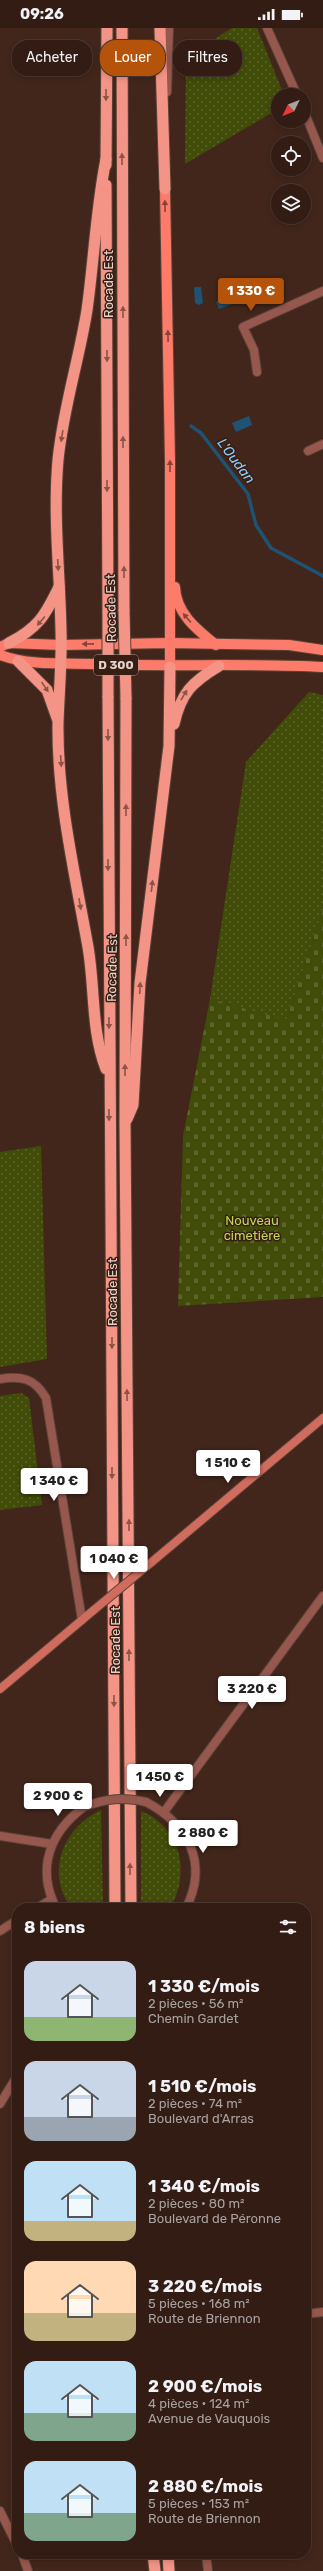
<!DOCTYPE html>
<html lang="fr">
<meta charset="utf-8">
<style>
:root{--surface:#321c14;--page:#3d2922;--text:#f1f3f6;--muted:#a8a1a0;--line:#4d3a34;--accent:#b45309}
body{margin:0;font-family:Rubik,sans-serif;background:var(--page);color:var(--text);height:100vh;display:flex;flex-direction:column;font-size:15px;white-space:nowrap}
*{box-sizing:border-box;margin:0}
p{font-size:13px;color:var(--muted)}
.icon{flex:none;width:22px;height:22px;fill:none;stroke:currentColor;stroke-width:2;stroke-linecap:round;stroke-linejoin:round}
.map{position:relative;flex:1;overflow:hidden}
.details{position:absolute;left:12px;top:1875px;width:299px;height:656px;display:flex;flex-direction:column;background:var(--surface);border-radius:16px;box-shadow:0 2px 6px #0003,0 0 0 1px var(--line)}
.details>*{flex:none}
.guide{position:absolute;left:12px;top:12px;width:299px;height:36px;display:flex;gap:8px}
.needle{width:26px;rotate:227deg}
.tools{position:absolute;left:271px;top:60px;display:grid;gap:8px}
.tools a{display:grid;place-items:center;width:40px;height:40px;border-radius:50%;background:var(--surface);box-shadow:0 2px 6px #0003,0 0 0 1px var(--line);font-size:20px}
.price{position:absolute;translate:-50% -34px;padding:0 9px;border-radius:4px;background:#fff;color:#222;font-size:13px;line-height:26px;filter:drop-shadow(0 1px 2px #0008)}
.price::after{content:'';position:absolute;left:50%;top:24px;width:12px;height:9px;margin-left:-6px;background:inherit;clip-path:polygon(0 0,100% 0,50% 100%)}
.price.active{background:var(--accent);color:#fff}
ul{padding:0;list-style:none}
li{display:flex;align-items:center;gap:12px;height:100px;padding:0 12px}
li span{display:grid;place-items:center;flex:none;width:112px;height:80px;border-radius:12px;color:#555}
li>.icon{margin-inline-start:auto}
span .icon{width:48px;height:48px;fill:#fffc;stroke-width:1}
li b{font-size:17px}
h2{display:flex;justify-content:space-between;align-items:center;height:48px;padding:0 12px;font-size:17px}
.tag{padding:0 14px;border-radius:16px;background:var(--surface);box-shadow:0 2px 6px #0003,0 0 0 1px var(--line);font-size:14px;line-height:36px}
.tag.active{background:var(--accent);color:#fff}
.status{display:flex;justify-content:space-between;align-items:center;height:28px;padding:0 20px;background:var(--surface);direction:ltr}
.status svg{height:11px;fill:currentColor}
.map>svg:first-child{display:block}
.grass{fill:url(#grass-dots)}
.cemetery{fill:url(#cemetery-stones)}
.water{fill:#1e5374}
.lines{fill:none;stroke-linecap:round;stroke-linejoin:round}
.stream{stroke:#1e5374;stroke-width:3.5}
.minor-casing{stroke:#5c4237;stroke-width:10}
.tertiary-casing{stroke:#5c4237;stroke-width:10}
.secondary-casing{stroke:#5c4237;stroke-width:10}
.primary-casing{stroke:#5c4237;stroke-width:12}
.trunk-casing{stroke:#5c4237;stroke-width:13}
.minor{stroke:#96574e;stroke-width:8}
.tertiary{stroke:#96574e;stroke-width:8}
.secondary{stroke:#d06c5e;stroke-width:8}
.primary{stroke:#fc7b6a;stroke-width:10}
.trunk{stroke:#f49486;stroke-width:11}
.minor-bridge-casing{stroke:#5c4237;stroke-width:10;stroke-linecap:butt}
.secondary-bridge-casing{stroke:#5c4237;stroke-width:10;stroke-linecap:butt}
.trunk-bridge-casing{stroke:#5c4237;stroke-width:13;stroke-linecap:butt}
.minor-bridge{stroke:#96574e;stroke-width:8}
.secondary-bridge{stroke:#d06c5e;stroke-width:8}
.trunk-bridge{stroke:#f49486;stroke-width:11}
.oneway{fill:#8c5346}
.oneway2{fill:#864335}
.labels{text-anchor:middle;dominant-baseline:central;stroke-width:3;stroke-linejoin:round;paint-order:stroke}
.shield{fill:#371d12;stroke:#b09c94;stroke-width:1}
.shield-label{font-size:12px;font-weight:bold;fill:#e4d2cb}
.street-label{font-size:13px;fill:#e4d2cb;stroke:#371d12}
.park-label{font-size:13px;fill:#bdd853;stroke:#371d12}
.water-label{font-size:14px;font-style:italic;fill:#8acefd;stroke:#371d12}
</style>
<div class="status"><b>09:26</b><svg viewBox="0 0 49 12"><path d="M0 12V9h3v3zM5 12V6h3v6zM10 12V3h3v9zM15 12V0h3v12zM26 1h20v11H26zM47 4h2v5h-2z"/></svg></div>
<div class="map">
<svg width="323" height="2543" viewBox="0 0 323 2543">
<defs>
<pattern id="grass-dots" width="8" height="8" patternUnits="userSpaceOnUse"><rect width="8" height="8" fill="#404c08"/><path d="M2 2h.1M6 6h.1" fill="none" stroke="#5b652b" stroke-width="1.8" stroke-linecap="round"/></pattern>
<pattern id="cemetery-stones" width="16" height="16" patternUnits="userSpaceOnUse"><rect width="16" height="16" fill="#404c08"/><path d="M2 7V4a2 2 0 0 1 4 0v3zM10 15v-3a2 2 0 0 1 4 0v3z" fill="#5b652b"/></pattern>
</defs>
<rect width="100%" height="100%" fill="#42261b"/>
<g class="grass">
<path d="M 232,0 L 257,0 L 284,67 L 278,67 L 278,81 L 185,136 L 186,29 Z"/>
<path d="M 309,664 L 323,667 L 323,881 L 286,993 L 210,971 L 246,734 Z"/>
<path d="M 41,1118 L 47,1331 L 0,1339 L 0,1124 Z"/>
<path d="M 21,1365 L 29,1370 L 42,1477 L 0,1482 L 0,1368 Z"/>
<path d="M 101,1782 L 103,1880 L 71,1880 C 45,1843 63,1800 101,1782 Z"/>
<path d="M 141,1783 C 181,1799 191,1845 170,1880 L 141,1880 Z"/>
</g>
<path class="cemetery" d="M 323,881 L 323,1269 L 178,1278 L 183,1108 L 210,971 L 286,992 Z"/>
<g class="water">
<path d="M 194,259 L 201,259 L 203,275 L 199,277 L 195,275 Z"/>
<path d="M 229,268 L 232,276 L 219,281 L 216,274 Z"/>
<path d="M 249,388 L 252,397 L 236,404 L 232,395 Z"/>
</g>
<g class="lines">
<path class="stream" d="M 191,398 L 201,405 L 248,466 L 256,497 L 271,520 L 323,548"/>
<defs>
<g id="minor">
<path d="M 267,0 L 297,67"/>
<path d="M 304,83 L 323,130"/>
<path d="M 257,344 L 254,322 L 243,299 L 323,263"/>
<path d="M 308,423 L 323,416"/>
<path d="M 0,1351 C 22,1347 35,1351 46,1370 L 82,1592"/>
<path d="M 146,1774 C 188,1796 209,1835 186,1880"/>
<path d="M 164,1784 L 323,1568"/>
<path d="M 0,1808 L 52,1816"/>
<path d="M 37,1880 L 52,1871"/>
<path d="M 56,1880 C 36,1840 50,1804 84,1779"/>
<path d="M 0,1903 L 17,1892"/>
<path d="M 0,2076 L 17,2048"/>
<path d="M 306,2286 L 323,2284"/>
<path d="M 0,2483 L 17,2517"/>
<path d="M 22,2526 L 28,2543"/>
<path d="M 206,2526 L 208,2543"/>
</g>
<path id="tertiary" d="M 167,64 L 169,0"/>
<g id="secondary">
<path d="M 147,1538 L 323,1390"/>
<path d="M 0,1661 L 95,1581"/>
</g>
<g id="primary">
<path d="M 165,161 L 170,433 L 170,639"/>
<path d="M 175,559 C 176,585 196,601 216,617"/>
<path d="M 0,619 L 9,615 L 61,617 L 169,615 L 289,617 L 323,622"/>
<path d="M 0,627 C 30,638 64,635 96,636 C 172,639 247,635 323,639"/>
</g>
<g id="trunk">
<path d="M 122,0 L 124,583"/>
<path d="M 160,0 L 165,161"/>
<path d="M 106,131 C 96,181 94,232 87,282 C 79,332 63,381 58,432 C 53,489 60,546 61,603 C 62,633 59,664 58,695 C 57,770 75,846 88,919 C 95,959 91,1003 106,1041"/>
<path d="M 106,137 L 107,0"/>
<path d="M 106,157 L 108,584"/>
<path d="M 9,615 C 38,600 45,588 59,559"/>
<path d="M 18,633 L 47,662 L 57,690"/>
<path d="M 108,668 L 115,1880"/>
<path d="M 126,670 L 125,1095 L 131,1880"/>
<path d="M 174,696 C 181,665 192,654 219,638"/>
<path d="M 127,1091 L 133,1077 L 140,955 L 169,718 L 170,639"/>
<path d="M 153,2526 L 155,2543"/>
<path d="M 168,2526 L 169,2543"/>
</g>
</defs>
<use href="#minor" class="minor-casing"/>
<use href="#tertiary" class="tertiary-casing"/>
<use href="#secondary" class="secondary-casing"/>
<use href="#primary" class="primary-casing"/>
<use href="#trunk" class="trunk-casing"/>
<use href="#minor" class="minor"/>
<use href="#tertiary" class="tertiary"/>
<use href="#secondary" class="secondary"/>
<use href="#primary" class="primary"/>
<use href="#trunk" class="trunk"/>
<defs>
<path id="minor-bridge" d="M 84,1779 C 107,1770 123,1769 146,1774"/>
<path id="secondary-bridge" d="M 95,1581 L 147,1538"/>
<g id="trunk-bridge">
<path d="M 124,583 L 126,670"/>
<path d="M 108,584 L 108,668"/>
</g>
</defs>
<use href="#minor-bridge" class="minor-bridge-casing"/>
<use href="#secondary-bridge" class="secondary-bridge-casing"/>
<use href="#trunk-bridge" class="trunk-bridge-casing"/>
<use href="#minor-bridge" class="minor-bridge"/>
<use href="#secondary-bridge" class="secondary-bridge"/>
<use href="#trunk-bridge" class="trunk-bridge"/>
</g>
<defs><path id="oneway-solid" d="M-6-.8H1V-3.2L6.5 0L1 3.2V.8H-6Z"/></defs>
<g class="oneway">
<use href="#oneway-solid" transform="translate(106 67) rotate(90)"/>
<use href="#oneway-solid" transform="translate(122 131) rotate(-90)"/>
<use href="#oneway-solid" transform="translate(123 284) rotate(-90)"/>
<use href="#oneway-solid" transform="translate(107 328) rotate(90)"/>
<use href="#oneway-solid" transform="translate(62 408) rotate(99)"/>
<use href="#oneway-solid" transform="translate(123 414) rotate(-90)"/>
<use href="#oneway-solid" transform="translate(107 458) rotate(90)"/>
<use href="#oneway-solid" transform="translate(58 537) rotate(87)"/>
<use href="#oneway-solid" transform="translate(124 544) rotate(-90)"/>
<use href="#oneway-solid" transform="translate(41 593) rotate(130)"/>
<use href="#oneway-solid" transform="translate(45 659) rotate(56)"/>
<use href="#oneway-solid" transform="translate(184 667) rotate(-59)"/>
<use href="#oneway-solid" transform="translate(108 707) rotate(90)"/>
<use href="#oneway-solid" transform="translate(61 733) rotate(86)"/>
<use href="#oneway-solid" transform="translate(126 782) rotate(-90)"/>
<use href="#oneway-solid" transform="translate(108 837) rotate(90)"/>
<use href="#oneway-solid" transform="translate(152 858) rotate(-83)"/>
<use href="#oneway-solid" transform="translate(80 876) rotate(80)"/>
<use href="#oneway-solid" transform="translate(126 912) rotate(-89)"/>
<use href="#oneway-solid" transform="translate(140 960) rotate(-87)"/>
<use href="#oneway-solid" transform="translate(109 995) rotate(90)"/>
<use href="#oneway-solid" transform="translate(125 1042) rotate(-90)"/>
<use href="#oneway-solid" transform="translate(109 1087) rotate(89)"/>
<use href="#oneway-solid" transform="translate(112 1315) rotate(90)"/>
<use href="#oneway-solid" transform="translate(127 1367) rotate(-91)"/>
<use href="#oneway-solid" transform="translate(112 1445) rotate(90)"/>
<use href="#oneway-solid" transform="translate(129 1497) rotate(-90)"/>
<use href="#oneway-solid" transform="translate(129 1627) rotate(-90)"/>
<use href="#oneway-solid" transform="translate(114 1673) rotate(90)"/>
<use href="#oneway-solid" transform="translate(130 1841) rotate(-90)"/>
</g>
<g class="oneway2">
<use href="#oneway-solid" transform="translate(165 178) rotate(-91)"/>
<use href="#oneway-solid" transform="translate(168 308) rotate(-91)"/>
<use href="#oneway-solid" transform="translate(170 438) rotate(-90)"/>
<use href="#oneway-solid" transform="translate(187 590) rotate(-131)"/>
<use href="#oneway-solid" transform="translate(88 616) rotate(179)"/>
</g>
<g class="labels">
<rect class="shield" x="94" y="627" width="44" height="20" rx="3"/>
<g class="shield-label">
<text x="116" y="637">D 300</text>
</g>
<g class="street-label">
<text transform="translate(108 256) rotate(-90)">Rocade Est</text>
<text transform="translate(111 580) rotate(-91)">Rocade Est</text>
<text transform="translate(112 940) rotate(-89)">Rocade Est</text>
<text transform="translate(112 1264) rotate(-90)">Rocade Est</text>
<text transform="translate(115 1612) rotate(-90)">Rocade Est</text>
</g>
<g class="park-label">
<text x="252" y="1192">Nouveau<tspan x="252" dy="15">cimetière</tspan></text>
</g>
<g class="water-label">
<text transform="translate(236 433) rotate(53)">L'Oudan</text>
</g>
</g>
</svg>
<div class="tools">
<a><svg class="needle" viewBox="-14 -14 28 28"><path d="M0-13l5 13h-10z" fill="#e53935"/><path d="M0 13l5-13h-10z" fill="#a8a1a0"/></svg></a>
<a><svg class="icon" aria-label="locate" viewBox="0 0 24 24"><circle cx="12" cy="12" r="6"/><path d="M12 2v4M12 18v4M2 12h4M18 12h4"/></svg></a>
<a><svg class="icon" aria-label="layers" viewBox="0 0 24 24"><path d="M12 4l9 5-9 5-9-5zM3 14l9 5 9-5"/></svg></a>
</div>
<b class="price active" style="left:251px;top:284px">1 330 €</b>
<b class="price" style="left:228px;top:1456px">1 510 €</b>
<b class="price" style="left:54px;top:1474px">1 340 €</b>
<b class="price" style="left:114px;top:1552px">1 040 €</b>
<b class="price" style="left:252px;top:1682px">3 220 €</b>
<b class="price" style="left:160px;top:1770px">1 450 €</b>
<b class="price" style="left:58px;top:1789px">2 900 €</b>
<b class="price" style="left:203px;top:1826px">2 880 €</b>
<div class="guide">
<a class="tag">Acheter</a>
<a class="tag active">Louer</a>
<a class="tag">Filtres</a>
</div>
<section class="details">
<h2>8 biens<svg class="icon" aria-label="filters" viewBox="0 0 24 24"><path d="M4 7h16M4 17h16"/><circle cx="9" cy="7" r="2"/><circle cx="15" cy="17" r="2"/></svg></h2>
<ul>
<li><span style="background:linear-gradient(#c9d6e8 70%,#8fb573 0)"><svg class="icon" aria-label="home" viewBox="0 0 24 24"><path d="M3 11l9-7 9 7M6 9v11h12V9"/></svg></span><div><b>1 330 €/mois</b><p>2 pièces · 56 m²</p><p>Chemin Gardet</p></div></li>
<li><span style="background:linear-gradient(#c9d6e8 70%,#9aa5b1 0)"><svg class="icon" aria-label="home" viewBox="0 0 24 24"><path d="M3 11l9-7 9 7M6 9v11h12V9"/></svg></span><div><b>1 510 €/mois</b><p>2 pièces · 74 m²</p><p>Boulevard d'Arras</p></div></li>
<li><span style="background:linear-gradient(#bfe0f5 75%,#c2b280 0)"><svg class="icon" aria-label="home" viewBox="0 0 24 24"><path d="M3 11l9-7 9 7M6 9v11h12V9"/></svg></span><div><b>1 340 €/mois</b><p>2 pièces · 80 m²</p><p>Boulevard de Péronne</p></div></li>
<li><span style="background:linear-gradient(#ffd9b3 65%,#c2b280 0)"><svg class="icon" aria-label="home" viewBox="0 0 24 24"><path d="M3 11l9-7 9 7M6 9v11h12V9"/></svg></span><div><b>3 220 €/mois</b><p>5 pièces · 168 m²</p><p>Route de Briennon</p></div></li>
<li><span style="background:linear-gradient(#bfe0f5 65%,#7fa58c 0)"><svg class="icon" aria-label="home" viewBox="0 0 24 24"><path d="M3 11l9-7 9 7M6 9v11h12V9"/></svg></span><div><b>2 900 €/mois</b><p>4 pièces · 124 m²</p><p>Avenue de Vauquois</p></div></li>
<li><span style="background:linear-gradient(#bfe0f5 65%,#7fa58c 0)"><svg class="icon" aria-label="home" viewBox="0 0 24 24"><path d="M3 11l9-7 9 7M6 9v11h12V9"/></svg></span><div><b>2 880 €/mois</b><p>5 pièces · 153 m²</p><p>Route de Briennon</p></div></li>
</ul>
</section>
</div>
